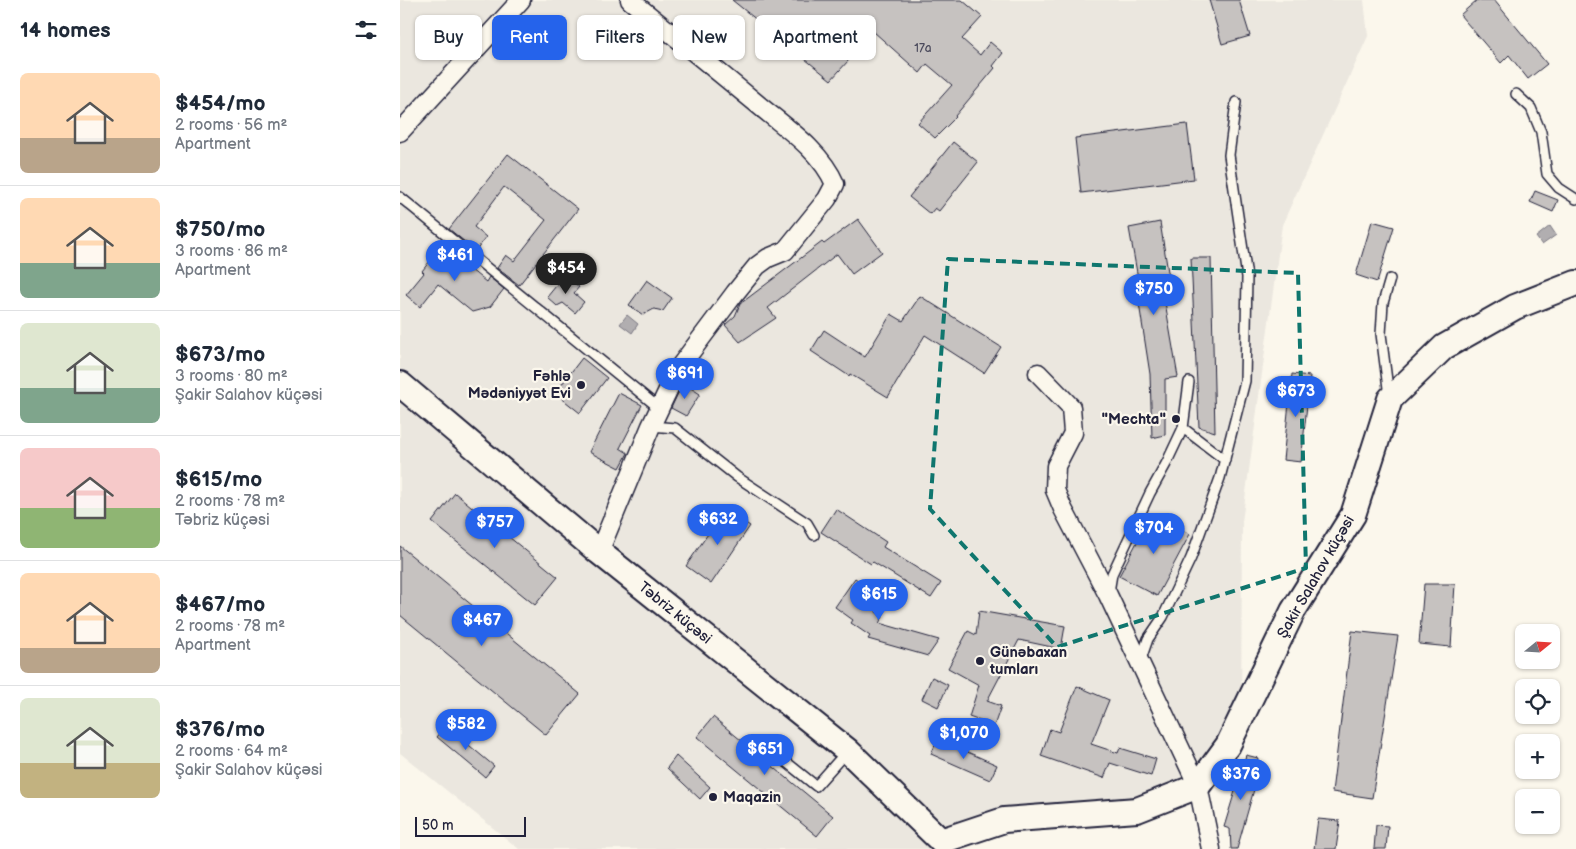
<!DOCTYPE html>
<meta charset="utf-8">
<style>
:root{--surface:#fff;--page:#f2f2f3;--text:#1f2937;--muted:#747a83;--line:#e0e1e3;--accent:#2563eb}
body{margin:0;font-family:"Balsamiq Sans",sans-serif;background:var(--page);color:var(--text);height:100vh;display:flex;flex-direction:column;font-size:19px;white-space:nowrap}
*{box-sizing:border-box;margin:0}
p{font-size:16px;color:var(--muted)}
.icon{flex:none;width:28px;height:28px;fill:none;stroke:currentColor;stroke-width:2;stroke-linecap:round;stroke-linejoin:round}
.map{position:relative;flex:1;overflow:hidden}
.panel{display:flex;flex-direction:column;background:var(--surface);width:400px}
.panel>*{flex:none}
.banner{position:absolute;left:15px;top:15px;width:475px;height:45px;display:flex;gap:10px}
.needle{width:32px;rotate:72deg}
.fabs{position:absolute;left:1115px;top:624px;display:grid;gap:10px}
.fabs a{display:grid;place-items:center;width:45px;height:45px;border-radius:8px;background:var(--surface);box-shadow:0 1px 4px #0004;font-size:25px}
.scale{position:absolute;left:15px;bottom:12px;width:111px;box-sizing:border-box;padding-left:5px;border:2px solid #22223b;border-top:0;font-size:14px;line-height:18px;white-space:nowrap;color:#22223b;-webkit-text-stroke:4px #fbf7ec;paint-order:stroke}
.price{position:absolute;translate:-50% -42px;padding:0 11px;border-radius:18px;background:var(--accent);color:#fff;font-size:16px;line-height:32px;filter:drop-shadow(0 1px 2px #0008)}
.price::after{content:'';position:absolute;left:50%;top:30px;width:15px;height:11px;margin-left:-8px;background:inherit;clip-path:polygon(0 0,100% 0,50% 100%)}
.price.selected{background:#222;color:#fff}
ul{padding:0;list-style:none}
li{display:flex;align-items:center;gap:15px;height:125px;padding:0 20px}
li+li{border-top:1px solid var(--line)}
li span{display:grid;place-items:center;flex:none;width:140px;height:100px;border-radius:8px;color:#555}
li>.icon{margin-inline-start:auto}
span .icon{width:60px;height:60px;fill:#fffc;stroke-width:1}
li b{font-size:21px}
h2{display:flex;justify-content:space-between;align-items:center;height:60px;padding:0 20px;font-size:21px}
.tag{padding:0 18px;border-radius:8px;background:var(--surface);box-shadow:0 1px 4px #0004;font-size:18px;line-height:45px}
.tag.selected{background:var(--accent);color:#fff}
main{display:flex;flex:1;min-height:0}
.map>svg:first-child{display:block}
.built{fill:#ebe7df}
.water{fill:#b1aeb0;stroke:#787681}
.building{fill:#c6c2c0;stroke:#22223b}
.lines{fill:none;stroke-linecap:round;stroke-linejoin:round}
.lane-casing{stroke:#22223b;stroke-width:12}
.street-casing{stroke:#22223b;stroke-width:21}
.secondary-casing{stroke:#22223b;stroke-width:28}
.lane{stroke:#fbf7ec;stroke-width:9}
.street{stroke:#fbf7ec;stroke-width:18}
.secondary{stroke:#fbf7ec;stroke-width:24}
.marked{fill:none;stroke:#0f766e;stroke-width:4;stroke-dasharray:10 6;stroke-linejoin:round}
.poi-dot{fill:#22223b;stroke:#fbf7ec;stroke-width:2}
.labels{text-anchor:middle;dominant-baseline:central;stroke-width:4.5;stroke-linejoin:round;paint-order:stroke}
.number-label{font-size:12px;fill:#4b4a5c}
.poi-label{font-size:15px;font-weight:bold;fill:#22223b;stroke:#fbf7ec;text-anchor:end}
.street-label{font-size:15px;fill:#22223b;stroke:#fbf7ec}
</style>
<main>
<section class="panel">
<h2>14 homes<svg class="icon" aria-label="filters" viewBox="0 0 24 24"><path d="M4 7h16M4 17h16"/><circle cx="9" cy="7" r="2"/><circle cx="15" cy="17" r="2"/></svg></h2>
<ul>
<li><span style="background:linear-gradient(#ffd9b3 65%,#b9a48a 0)"><svg class="icon" aria-label="home" viewBox="0 0 24 24"><path d="M3 11l9-7 9 7M6 9v11h12V9"/></svg></span><div><b>$454/mo</b><p>2 rooms · 56 m²</p><p>Apartment</p></div></li>
<li><span style="background:linear-gradient(#ffd9b3 65%,#7fa58c 0)"><svg class="icon" aria-label="home" viewBox="0 0 24 24"><path d="M3 11l9-7 9 7M6 9v11h12V9"/></svg></span><div><b>$750/mo</b><p>3 rooms · 86 m²</p><p>Apartment</p></div></li>
<li><span style="background:linear-gradient(#dfe7d0 65%,#7fa58c 0)"><svg class="icon" aria-label="home" viewBox="0 0 24 24"><path d="M3 11l9-7 9 7M6 9v11h12V9"/></svg></span><div><b>$673/mo</b><p>3 rooms · 80 m²</p><p>Şakir Salahov küçəsi</p></div></li>
<li><span style="background:linear-gradient(#f6c9c9 60%,#8fb573 0)"><svg class="icon" aria-label="home" viewBox="0 0 24 24"><path d="M3 11l9-7 9 7M6 9v11h12V9"/></svg></span><div><b>$615/mo</b><p>2 rooms · 78 m²</p><p>Təbriz küçəsi</p></div></li>
<li><span style="background:linear-gradient(#ffd9b3 75%,#b9a48a 0)"><svg class="icon" aria-label="home" viewBox="0 0 24 24"><path d="M3 11l9-7 9 7M6 9v11h12V9"/></svg></span><div><b>$467/mo</b><p>2 rooms · 78 m²</p><p>Apartment</p></div></li>
<li><span style="background:linear-gradient(#dfe7d0 65%,#c2b280 0)"><svg class="icon" aria-label="home" viewBox="0 0 24 24"><path d="M3 11l9-7 9 7M6 9v11h12V9"/></svg></span><div><b>$376/mo</b><p>2 rooms · 64 m²</p><p>Şakir Salahov küçəsi</p></div></li>
</ul>
</section>
<div class="map">
<svg width="1176" height="849" viewBox="0 0 1176 849">
<rect width="100%" height="100%" fill="#fbf7ec"/>
<filter id="ink" filterUnits="userSpaceOnUse"><feTurbulence type="fractalNoise" baseFrequency=".02" numOctaves="2"/><feDisplacementMap in="SourceGraphic" scale="10" xChannelSelector="R" yChannelSelector="G"/><feConvolveMatrix kernelMatrix="1 2 1 2 8 2 1 2 1" color-interpolation-filters="sRGB"/></filter>
<g filter="url(#ink)">
<path class="built" d="M 0,0 L 964,0 L 968,36 L 882,225 L 842,522 L 841,741 L 749,797 L 546,829 L 542,849 L 119,849 L 0,753 Z"/>
<g class="water">
<path d="M 1150,226 L 1156,235 L 1142,245 L 1136,237 Z"/>
<path d="M 227,315 L 238,324 L 232,333 L 220,324 Z"/>
</g>
<g class="building">
<path d="M 332,0 L 562,0 L 582,17 L 562,39 L 580,55 L 590,42 L 603,53 L 593,66 L 595,68 L 555,116 L 556,117 L 535,138 L 518,123 L 552,85 L 527,64 L 520,73 L 474,32 L 431,80 Z"/>
<path d="M 809,0 L 839,0 L 850,36 L 822,44 Z"/>
<path d="M 1077,0 L 1094,0 L 1147,64 L 1128,79 L 1109,55 L 1101,63 L 1060,15 Z"/>
<path d="M 787,124 L 794,179 L 681,193 L 675,138 Z"/>
<path d="M 553,142 L 578,162 L 539,211 L 535,208 L 530,214 L 509,197 Z"/>
<path d="M 108,154 L 178,209 L 119,285 L 97,268 L 106,255 L 114,261 L 146,220 L 104,187 L 74,227 L 86,237 L 76,251 L 49,229 Z"/>
<path d="M 1135,191 L 1158,200 L 1153,212 L 1130,202 Z"/>
<path d="M 458,219 L 482,252 L 452,274 L 437,254 L 368,308 L 376,318 L 340,342 L 325,325 L 335,316 L 340,304 L 422,242 L 424,244 Z"/>
<path d="M 972,221 L 994,227 L 977,282 L 956,275 Z"/>
<path d="M 760,222 L 769,278 L 761,279 L 778,377 L 765,379 L 765,435 L 752,438 L 750,374 L 736,284 L 739,284 L 729,228 Z"/>
<path d="M 45,242 L 68,261 L 65,265 L 86,282 L 89,277 L 104,289 L 90,307 L 72,312 L 38,284 L 20,307 L 6,295 L 24,273 L 22,271 Z"/>
<path d="M 791,258 L 811,258 L 815,432 L 799,427 Z"/>
<path d="M 165,275 L 179,287 L 174,293 L 184,302 L 175,313 L 163,303 L 157,306 L 147,297 Z"/>
<path d="M 247,280 L 272,298 L 263,311 L 254,309 L 243,315 L 229,305 Z"/>
<path d="M 520,296 L 601,347 L 584,373 L 525,335 L 488,397 L 450,374 L 449,376 L 411,351 L 424,330 L 465,357 L 491,314 L 503,321 Z"/>
<path d="M 182,358 L 207,378 L 180,413 L 155,393 Z"/>
<path d="M 892,374 L 910,376 L 901,462 L 883,460 Z"/>
<path d="M 283,383 L 300,394 L 286,416 L 271,408 Z"/>
<path d="M 219,393 L 242,405 L 220,448 L 228,453 L 220,468 L 189,452 Z"/>
<path d="M 55,493 L 158,577 L 135,605 L 32,522 Z"/>
<path d="M 325,509 L 350,526 L 311,584 L 286,566 Z"/>
<path d="M 436,509 L 486,542 L 483,547 L 541,583 L 531,598 L 473,562 L 471,564 L 421,532 Z"/>
<path d="M 752,514 L 790,534 L 757,596 L 719,576 Z"/>
<path d="M 0,546 L 180,694 L 146,735 L 0,615 Z"/>
<path d="M 455,578 L 485,599 L 476,612 L 483,617 L 479,623 L 539,640 L 528,656 L 468,639 L 470,636 L 451,623 L 453,620 L 435,607 Z"/>
<path d="M 1024,584 L 1055,584 L 1051,647 L 1019,644 Z"/>
<path d="M 579,611 L 665,626 L 661,649 L 619,640 L 587,701 L 601,706 L 594,726 L 569,717 L 579,685 L 548,668 L 568,631 L 576,635 Z"/>
<path d="M 952,631 L 998,636 L 972,798 L 932,792 Z"/>
<path d="M 532,677 L 548,685 L 538,707 L 522,699 Z"/>
<path d="M 677,686 L 709,700 L 691,744 L 718,753 L 720,748 L 756,759 L 751,776 L 710,763 L 704,778 L 641,756 L 650,729 L 659,732 Z"/>
<path d="M 313,717 L 433,816 L 417,836 L 297,737 Z"/>
<path d="M 46,726 L 94,766 L 85,777 L 37,737 Z"/>
<path d="M 538,739 L 597,765 L 590,780 L 531,754 Z"/>
<path d="M 846,755 L 858,758 L 851,784 L 855,786 L 837,849 L 831,849 L 830,829 L 824,827 Z"/>
<path d="M 276,756 L 310,787 L 300,799 L 267,768 Z"/>
<path d="M 918,819 L 940,821 L 936,849 L 914,849 Z"/>
<path d="M 976,825 L 988,826 L 986,849 L 974,849 Z"/>
</g>
<g class="lines">
<defs>
<g id="lane">
<path d="M 1116,94 L 1131,108 L 1141,132 L 1147,174 L 1159,188 L 1176,199"/>
<path d="M 0,197 L 259,408"/>
<path d="M 789,382 L 783,428 L 825,460"/>
<path d="M 989,396 L 981,334 L 983,303 L 990,279"/>
<path d="M 251,426 L 275,428 L 337,477 L 407,523 L 414,535"/>
<path d="M 709,592 L 712,574 L 750,493 L 766,464 L 783,428"/>
<path d="M 740,662 L 748,639 L 763,617 L 791,558 L 820,478 L 845,381 L 847,277 L 829,155 L 836,102"/>
<path d="M 385,761 L 416,786 L 447,751"/>
</g>
<g id="street">
<path d="M 0,132 L 121,0"/>
<path d="M 638,373 L 671,407 L 673,433 L 656,466 L 655,490 L 663,509 L 708,595 L 798,786 L 811,849"/>
<path d="M 199,552 L 251,426 L 278,369 L 335,293 L 357,266 L 368,258 L 385,251 L 427,199 L 435,184 C 420,149 383,126 355,102 C 314,68 272,34 230,0"/>
</g>
<g id="secondary">
<path d="M 0,384 L 199,552 L 448,751 L 541,841"/>
<path d="M 541,841 L 604,820 L 737,810 L 798,786 L 828,745 L 893,611 L 953,515 L 990,399 L 1044,347 L 1115,307 L 1176,283"/>
</g>
</defs>
<use href="#lane" class="lane-casing"/>
<use href="#street" class="street-casing"/>
<use href="#secondary" class="secondary-casing"/>
<use href="#lane" class="lane"/>
<use href="#street" class="street"/>
<use href="#secondary" class="secondary"/>
</g>
</g>
<path class="marked" d="M 548,259 L 898,273 L 906,568 L 657,647 L 530,509 Z"/>
<g class="poi-dot">
<circle cx="181" cy="385" r="5"/>
<circle cx="776" cy="419" r="5"/>
<circle cx="580" cy="661" r="5"/>
<circle cx="313" cy="797" r="5"/>
</g>
<g class="labels">
<g class="number-label">
<text x="523" y="48">17a</text>
</g>
<g class="poi-label">
<text x="171" y="376">Fəhlə<tspan x="171" dy="17">Mədəniyyət Evi</tspan></text>
<text x="766" y="419">"Mechta"</text>
<text x="590" y="652" text-anchor="start">Günəbaxan<tspan x="590" dy="17">tumları</tspan></text>
<text x="323" y="797" text-anchor="start">Maqazin</text>
</g>
<g class="street-label">
<text transform="translate(916 577) rotate(-60)">Şakir Salahov küçəsi</text>
<text transform="translate(275 613) rotate(39)">Təbriz küçəsi</text>
</g>
</g>
</svg>
<div class="fabs">
<a><svg class="needle" viewBox="-14 -14 28 28"><path d="M0-13l5 13h-10z" fill="#e53935"/><path d="M0 13l5-13h-10z" fill="#747a83"/></svg></a>
<a><svg class="icon" aria-label="locate" viewBox="0 0 24 24"><circle cx="12" cy="12" r="6"/><path d="M12 2v4M12 18v4M2 12h4M18 12h4"/></svg></a>
<a>+</a>
<a>−</a>
</div>
<div class="scale">50 m</div>
<b class="price" style="left:55px;top:282px">$461</b>
<b class="price selected" style="left:166px;top:295px">$454</b>
<b class="price" style="left:754px;top:316px">$750</b>
<b class="price" style="left:285px;top:400px">$691</b>
<b class="price" style="left:896px;top:418px">$673</b>
<b class="price" style="left:318px;top:546px">$632</b>
<b class="price" style="left:95px;top:549px">$757</b>
<b class="price" style="left:754px;top:555px">$704</b>
<b class="price" style="left:479px;top:621px">$615</b>
<b class="price" style="left:82px;top:647px">$467</b>
<b class="price" style="left:66px;top:751px">$582</b>
<b class="price" style="left:564px;top:760px">$1,070</b>
<b class="price" style="left:365px;top:776px">$651</b>
<b class="price" style="left:841px;top:801px">$376</b>
<div class="banner">
<a class="tag">Buy</a>
<a class="tag selected">Rent</a>
<a class="tag">Filters</a>
<a class="tag">New</a>
<a class="tag">Apartment</a>
</div>
</div>
</main>
